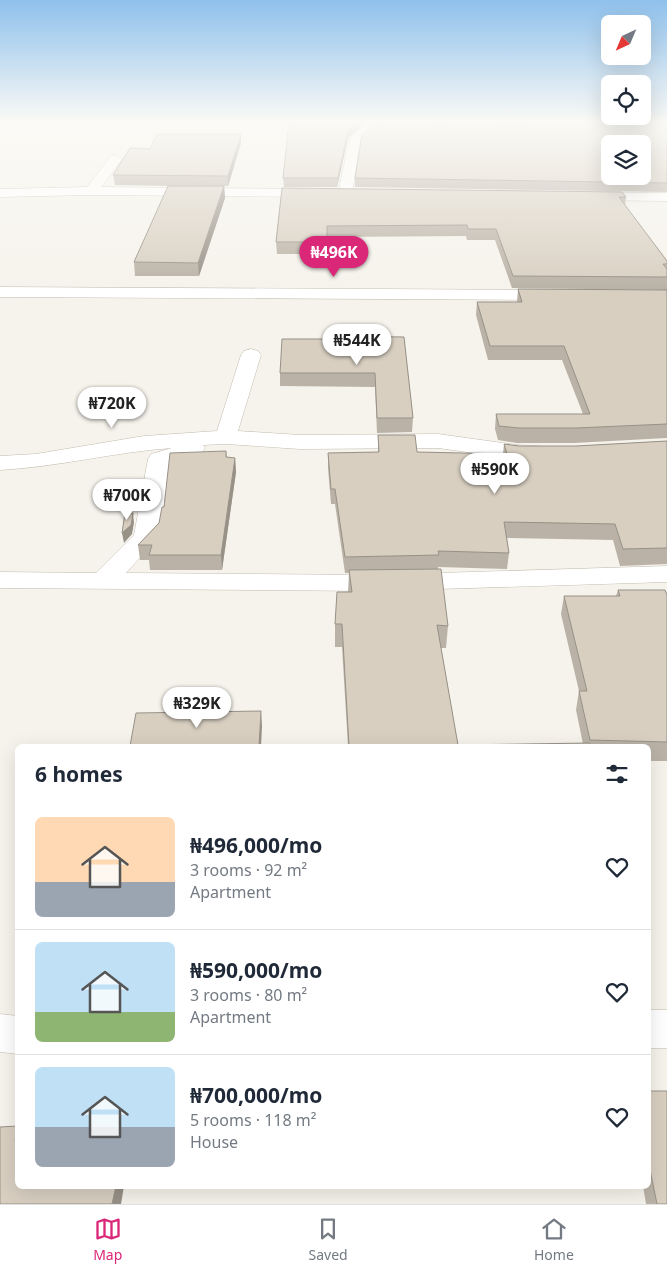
<!DOCTYPE html>
<meta charset="utf-8">
<style>
:root{--surface:#fff;--page:#f2f2f3;--text:#1f2937;--muted:#747a83;--line:#e0e1e3;--accent:#db2777}
body{margin:0;font-family:"Noto Sans",sans-serif;background:var(--page);color:var(--text);height:100vh;display:flex;flex-direction:column;font-size:19px;white-space:nowrap}
*{box-sizing:border-box;margin:0}
p{font-size:16px;color:var(--muted)}
.icon{flex:none;width:28px;height:28px;fill:none;stroke:currentColor;stroke-width:2;stroke-linecap:round;stroke-linejoin:round}
.map{position:relative;flex:1;overflow:hidden}
.side{position:absolute;left:15px;top:744px;width:636px;height:445px;display:flex;flex-direction:column;background:var(--surface);border-radius:8px;box-shadow:0 5px 20px #0002}
.side>*{flex:none}
.needle{width:32px;rotate:224deg}
.tools{position:absolute;left:601px;top:15px;display:grid;gap:10px}
.tools a{display:grid;place-items:center;width:50px;height:50px;border-radius:8px;background:var(--surface);box-shadow:0 5px 20px #0002;font-size:25px}
.price{position:absolute;translate:-50% -42px;padding:0 11px;border-radius:18px;background:#fff;color:#222;font-size:16px;line-height:32px;filter:drop-shadow(0 1px 2px #0008)}
.price::after{content:'';position:absolute;left:50%;top:30px;width:15px;height:11px;margin-left:-8px;background:inherit;clip-path:polygon(0 0,100% 0,50% 100%)}
.price.active{background:var(--accent);color:#fff}
ul{padding:0;list-style:none}
li{display:flex;align-items:center;gap:15px;height:125px;padding:0 20px}
li+li{border-top:1px solid var(--line)}
li span{display:grid;place-items:center;flex:none;width:140px;height:100px;border-radius:8px;color:#555}
li>.icon{margin-inline-start:auto}
span .icon{width:60px;height:60px;fill:#fffc;stroke-width:1}
li b{font-size:21px}
h2{display:flex;justify-content:space-between;align-items:center;height:60px;padding:0 20px;font-size:21px}
.dock{display:flex;justify-content:space-around;align-items:center;height:70px;border-top:1px solid var(--line);background:var(--surface);font-size:14px;color:var(--muted)}
.dock a{display:grid;justify-items:center;gap:2px}
.dock .active{color:var(--accent)}
.map>svg:first-child{display:block}
.lines{fill:none;stroke-linecap:round;stroke-linejoin:round}
.street-casing{stroke:#c2bbae;stroke-width:1}
.street{fill:#fff;fill-rule:evenodd}
.wall{fill:#bab2a6}
.shaded-wall{fill:#979187}
.building{fill:#d8cfc1;stroke:#979187;fill-rule:evenodd}
</style>
<div class="map">
<svg width="667" height="1204" viewBox="0 0 667 1204">
<rect width="100%" height="100%" fill="#f6f3ec"/>
<g class="lines">
<defs>
<g id="street">
<path d="M 399,122 L 410,123 L 412,126 C 402,136 377,122 360,142 L 352,193 L 350,196 L 340,196 L 338,193 L 350,138 C 363,124 380,122 399,122 Z"/>
<path d="M 116,155 L 122,159 L 101,187 L 318,189 L 323,190 L 325,193 L 323,196 L 318,197 L 91,195 L 0,197 L 0,189 L 87,187 L 111,156 Z"/>
<path d="M 589,193 L 667,193 L 667,201 L 584,200 L 582,197 L 584,194 Z"/>
<path d="M 0,287 L 556,290 L 562,291 L 565,295 L 562,299 L 556,300 L 0,297 Z"/>
<path d="M 251,349 L 258,351 L 261,355 L 238,431 L 300,435 L 438,434 L 517,445 L 549,447 L 552,452 L 549,457 L 517,459 L 438,448 L 300,449 L 226,444 L 203,445 L 205,448 L 202,453 L 170,463 L 159,537 L 126,573 L 374,575 L 667,566 L 667,582 L 374,591 L 0,588 L 0,572 L 96,573 L 134,535 L 148,459 L 151,454 L 172,448 C 114,452 58,467 0,470 L 0,456 L 36,454 L 144,436 L 217,431 L 241,355 L 244,351 Z"/>
<rect x="649" y="1010" width="18" height="38"/>
<path d="M 0,1014 L 18,1016 L 18,1054 L 0,1052 Z"/>
</g>
</defs>
<use href="#street" class="street-casing"/>
<use href="#street" class="street"/>
</g>
<g class="wall">
<path d="M 366,123 L 348,138 L 337,187 L 284,187 L 283,178 Z"/>
<path d="M 667,124 L 667,192 L 355,187 L 355,178 Z"/>
<path d="M 241,143 L 228,186 L 224,186 L 225,198 L 199,276 L 135,276 L 134,262 L 168,186 L 115,185 L 113,175 L 150,149 Z"/>
<path d="M 282,188 L 626,197 L 625,205 L 667,261 L 667,290 L 512,288 L 495,240 L 467,240 L 466,236 L 327,237 L 327,254 L 277,254 L 276,242 Z"/>
<path d="M 518,289 L 667,290 L 667,438 L 574,443 L 517,443 L 498,440 L 495,429 L 496,414 L 583,414 L 562,360 L 488,360 L 476,315 L 477,302 L 517,302 Z"/>
<path d="M 404,337 L 413,418 L 412,432 L 377,433 L 375,387 L 280,386 L 280,373 L 334,339 Z"/>
<path d="M 378,435 L 417,452 L 503,454 L 504,444 L 519,446 L 576,446 L 667,441 L 667,564 L 620,566 L 613,540 L 507,538 L 509,553 L 507,569 L 438,567 L 438,569 L 448,626 L 446,648 L 441,648 L 458,745 L 583,744 L 576,710 L 579,691 L 561,614 L 564,596 L 616,596 L 618,590 L 667,595 L 667,761 L 649,761 L 649,746 L 348,746 L 342,647 L 335,647 L 335,624 L 348,592 L 349,573 L 345,573 L 335,504 L 331,504 L 328,468 L 328,453 L 378,452 Z"/>
<path d="M 226,451 L 227,457 L 235,458 L 236,472 L 222,570 L 150,570 L 149,560 L 140,560 L 138,545 L 159,523 L 164,507 Z"/>
<path d="M 649,1091 L 667,1204 L 646,1204 L 643,1186 L 649,1186 Z"/>
</g>
<g class="shaded-wall">
<path d="M 358,122 L 385,122 L 366,123 L 348,138 L 337,187 L 338,178 L 348,130 Z"/>
<path d="M 241,134 L 241,143 L 228,186 L 228,176 Z"/>
<path d="M 224,186 L 225,198 L 199,276 L 198,263 Z"/>
<path d="M 235,458 L 236,472 L 222,570 L 221,555 Z"/>
<path d="M 133,513 L 134,523 L 132,534 L 124,543 L 122,533 Z"/>
<path d="M 261,711 L 262,726 L 261,746 L 259,746 Z"/>
<path d="M 18,1131 L 18,1149 L 15,1141 Z"/>
<path d="M 116,1186 L 124,1186 L 121,1204 L 112,1204 Z"/>
</g>
<g class="building">
<path d="M 289,122 L 358,122 L 348,130 L 338,178 L 283,178 Z"/>
<path d="M 502,123 L 667,124 L 667,183 L 355,178 L 362,135 L 374,125 ZM 610,144 L 642,144 L 642,176 L 610,176 Z"/>
<path d="M 157,134 L 241,134 L 228,176 L 113,175 L 130,148 L 150,149 Z"/>
<path d="M 168,186 L 224,186 L 198,263 L 134,262 Z"/>
<path d="M 282,188 L 622,192 L 626,197 L 619,197 L 667,261 L 667,264 L 663,264 L 667,269 L 667,277 L 513,276 L 496,229 L 468,229 L 467,225 L 327,226 L 327,242 L 276,242 Z"/>
<path d="M 518,289 L 667,290 L 667,424 L 576,428 L 519,428 L 499,426 L 496,414 L 590,414 L 564,346 L 490,346 L 477,302 L 522,302 Z"/>
<path d="M 334,336 L 404,337 L 413,418 L 377,418 L 375,373 L 280,373 L 282,339 L 334,339 Z"/>
<path d="M 378,435 L 415,435 L 417,452 L 507,454 L 504,444 L 519,446 L 576,446 L 667,441 L 667,548 L 623,549 L 615,524 L 504,522 L 509,553 L 438,551 L 439,555 L 345,557 L 335,489 L 331,489 L 328,453 L 379,452 Z"/>
<path d="M 226,451 L 226,457 L 235,458 L 221,555 L 149,555 L 152,545 L 138,545 L 159,523 L 162,507 L 164,507 L 170,453 Z"/>
<path d="M 125,513 L 133,513 L 131,525 L 122,533 Z"/>
<path d="M 441,569 L 448,626 L 437,625 L 458,745 L 590,743 L 590,746 L 349,746 L 342,624 L 335,624 L 337,592 L 352,592 L 349,570 Z"/>
<path d="M 618,590 L 665,590 L 667,595 L 667,742 L 590,740 L 579,691 L 587,691 L 564,596 L 620,596 Z"/>
<path d="M 261,711 L 259,746 L 130,746 L 136,713 Z"/>
<path d="M 649,1091 L 667,1091 L 667,1204 L 657,1204 L 649,1165 Z"/>
<path d="M 18,1126 L 18,1131 L 15,1141 L 18,1142 L 18,1186 L 116,1186 L 112,1204 L 0,1204 L 0,1127 Z"/>
</g>
<linearGradient id="sky" x2="0" y2="1"><stop stop-color="#8fc1ec"/><stop offset="0.42" stop-color="#fbfaf6"/><stop offset="1" stop-color="#fbfaf6" stop-opacity="0"/></linearGradient>
<rect width="667" height="290" fill="url(#sky)"/>
</svg>
<div class="tools">
<a><svg class="needle" viewBox="-14 -14 28 28"><path d="M0-13l5 13h-10z" fill="#e53935"/><path d="M0 13l5-13h-10z" fill="#747a83"/></svg></a>
<a><svg class="icon" aria-label="locate" viewBox="0 0 24 24"><circle cx="12" cy="12" r="6"/><path d="M12 2v4M12 18v4M2 12h4M18 12h4"/></svg></a>
<a><svg class="icon" aria-label="layers" viewBox="0 0 24 24"><path d="M12 4l9 5-9 5-9-5zM3 14l9 5 9-5"/></svg></a>
</div>
<b class="price active" style="left:334px;top:278px">₦496K</b>
<b class="price" style="left:357px;top:366px">₦544K</b>
<b class="price" style="left:112px;top:429px">₦720K</b>
<b class="price" style="left:495px;top:495px">₦590K</b>
<b class="price" style="left:127px;top:521px">₦700K</b>
<b class="price" style="left:197px;top:729px">₦329K</b>
<section class="side">
<h2>6 homes<svg class="icon" aria-label="filters" viewBox="0 0 24 24"><path d="M4 7h16M4 17h16"/><circle cx="9" cy="7" r="2"/><circle cx="15" cy="17" r="2"/></svg></h2>
<ul>
<li><span style="background:linear-gradient(#ffd9b3 65%,#9aa5b1 0)"><svg class="icon" aria-label="home" viewBox="0 0 24 24"><path d="M3 11l9-7 9 7M6 9v11h12V9"/></svg></span><div><b>₦496,000/mo</b><p>3 rooms · 92 m²</p><p>Apartment</p></div><svg class="icon" aria-label="heart" viewBox="0 0 24 24"><path d="M12 20l-8-8c-3-5 5-10 8-4 3-6 11-1 8 4z"/></svg></li>
<li><span style="background:linear-gradient(#bfe0f5 70%,#8fb573 0)"><svg class="icon" aria-label="home" viewBox="0 0 24 24"><path d="M3 11l9-7 9 7M6 9v11h12V9"/></svg></span><div><b>₦590,000/mo</b><p>3 rooms · 80 m²</p><p>Apartment</p></div><svg class="icon" aria-label="heart" viewBox="0 0 24 24"><path d="M12 20l-8-8c-3-5 5-10 8-4 3-6 11-1 8 4z"/></svg></li>
<li><span style="background:linear-gradient(#bfe0f5 60%,#9aa5b1 0)"><svg class="icon" aria-label="home" viewBox="0 0 24 24"><path d="M3 11l9-7 9 7M6 9v11h12V9"/></svg></span><div><b>₦700,000/mo</b><p>5 rooms · 118 m²</p><p>House</p></div><svg class="icon" aria-label="heart" viewBox="0 0 24 24"><path d="M12 20l-8-8c-3-5 5-10 8-4 3-6 11-1 8 4z"/></svg></li>
</ul>
</section>
</div>
<nav class="dock">
<a class="active"><svg class="icon" aria-label="map" viewBox="0 0 24 24"><path d="M3 6l6-2 6 2 6-2v14l-6 2-6-2-6 2zM9 4v14M15 6v14"/></svg>Map</a>
<a><svg class="icon" aria-label="saved" viewBox="0 0 24 24"><path d="M7 4h10v16l-5-4-5 4z"/></svg>Saved</a>
<a><svg class="icon" aria-label="home" viewBox="0 0 24 24"><path d="M3 11l9-7 9 7M6 9v11h12V9"/></svg>Home</a>
</nav>
